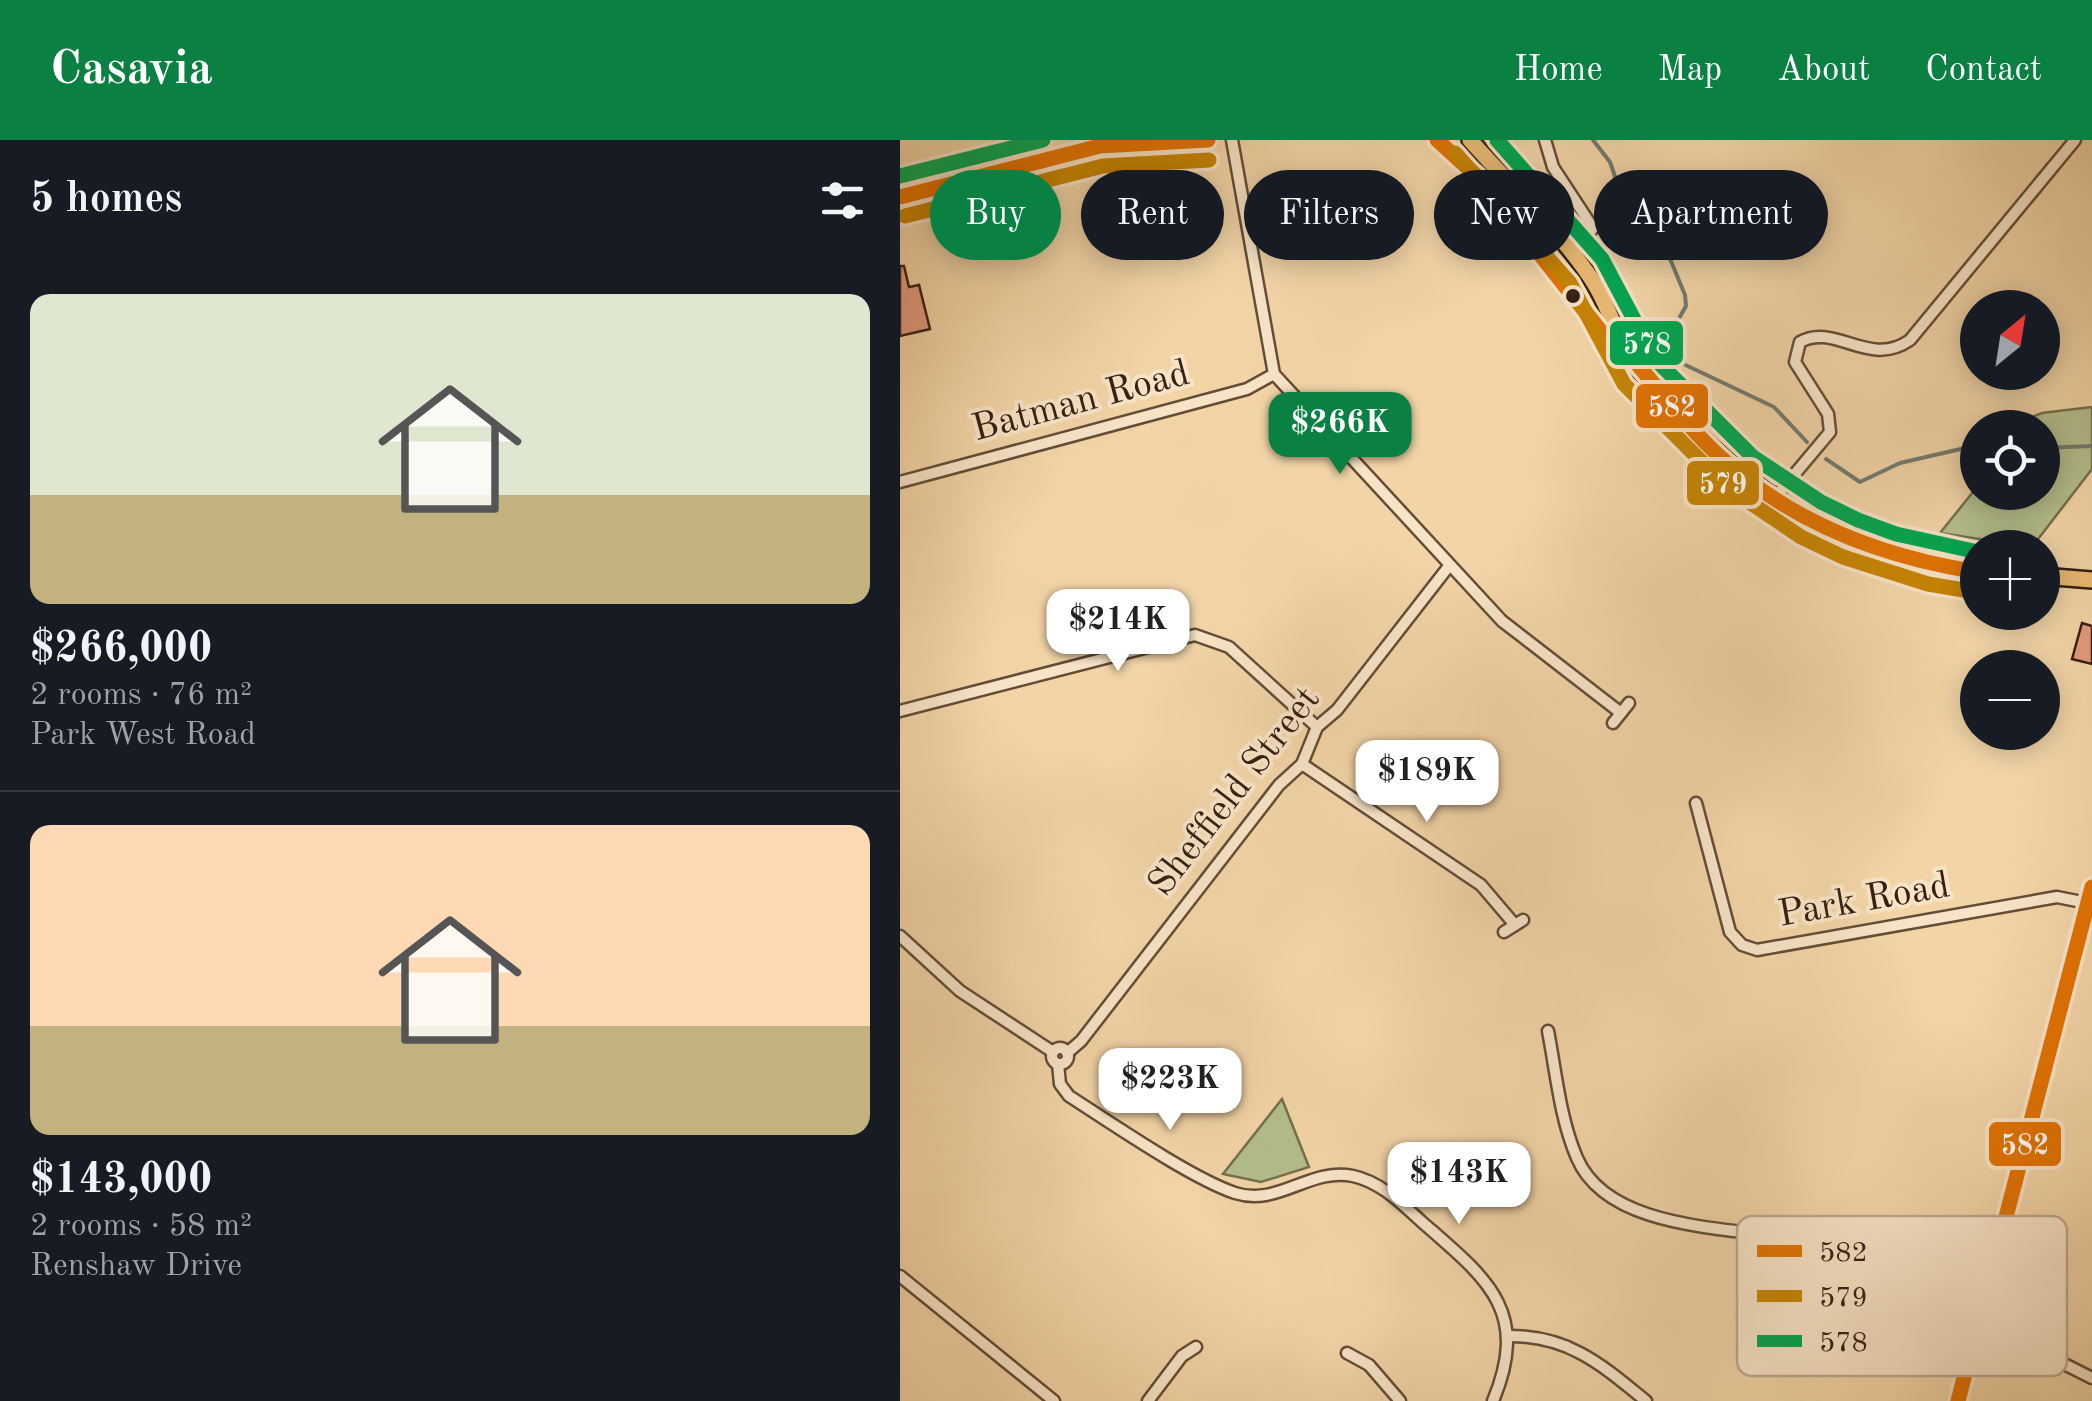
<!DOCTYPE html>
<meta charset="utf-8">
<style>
:root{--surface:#171b24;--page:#242831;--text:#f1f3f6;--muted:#9ea1a6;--line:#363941;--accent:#0b8043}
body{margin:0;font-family:"Old Standard TT",serif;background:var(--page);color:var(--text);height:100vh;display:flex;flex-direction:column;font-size:38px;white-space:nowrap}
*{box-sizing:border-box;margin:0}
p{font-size:32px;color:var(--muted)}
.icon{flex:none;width:55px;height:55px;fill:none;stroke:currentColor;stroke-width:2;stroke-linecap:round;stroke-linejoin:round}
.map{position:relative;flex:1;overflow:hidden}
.sheet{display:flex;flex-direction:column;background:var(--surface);width:900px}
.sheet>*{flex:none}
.banner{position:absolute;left:30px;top:30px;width:950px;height:90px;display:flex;gap:20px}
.needle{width:65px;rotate:30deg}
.fabs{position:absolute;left:1060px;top:150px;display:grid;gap:20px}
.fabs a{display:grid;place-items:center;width:100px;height:100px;border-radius:50%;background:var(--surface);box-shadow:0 5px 25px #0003;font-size:50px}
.price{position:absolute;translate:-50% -85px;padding:0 22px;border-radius:20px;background:#fff;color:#222;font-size:32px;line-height:65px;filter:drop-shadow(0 2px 5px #0008)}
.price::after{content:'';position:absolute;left:50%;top:60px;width:30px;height:22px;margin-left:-15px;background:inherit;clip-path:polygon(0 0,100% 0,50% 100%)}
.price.on{background:var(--accent);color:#fff}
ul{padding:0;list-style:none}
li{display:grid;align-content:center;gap:20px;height:530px;padding:0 30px}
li+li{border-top:2px solid var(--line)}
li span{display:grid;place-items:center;height:310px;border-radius:20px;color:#555}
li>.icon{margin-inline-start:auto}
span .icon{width:180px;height:180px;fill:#fffc;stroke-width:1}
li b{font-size:42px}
h2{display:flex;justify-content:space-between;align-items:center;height:120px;padding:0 30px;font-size:42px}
.tag{padding:0 35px;border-radius:45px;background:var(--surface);box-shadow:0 5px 25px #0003;font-size:35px;line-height:90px}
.tag.on{background:var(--accent);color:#fff}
header{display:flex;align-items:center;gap:60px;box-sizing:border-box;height:140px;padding:0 50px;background:var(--accent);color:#fff}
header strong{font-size:48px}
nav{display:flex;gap:55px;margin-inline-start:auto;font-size:35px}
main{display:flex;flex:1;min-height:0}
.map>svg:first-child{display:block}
.park{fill:#b4be8c;stroke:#746f4f;stroke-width:2.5}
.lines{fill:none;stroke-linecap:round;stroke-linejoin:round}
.stream{stroke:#737b6e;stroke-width:4}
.building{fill:#e39b7d;stroke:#352012;stroke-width:2.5}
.street-casing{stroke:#644d37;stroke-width:15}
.secondary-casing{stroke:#352012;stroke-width:19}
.primary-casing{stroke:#352012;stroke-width:20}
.street{stroke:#f7e3c6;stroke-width:10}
.secondary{stroke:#f7e3c6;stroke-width:14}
.primary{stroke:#e9ba74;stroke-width:15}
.bus-1-casing{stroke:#f7e3c6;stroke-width:22}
.bus-2-casing{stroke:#f7e3c6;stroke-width:22}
.bus-3-casing{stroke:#f7e3c6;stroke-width:22}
.bus-1{stroke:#e17303;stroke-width:15}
.bus-2{stroke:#c68404;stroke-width:15}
.bus-3{stroke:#00a651;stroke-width:15}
.bus-dot{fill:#352012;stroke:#f7e3c6;stroke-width:4}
.labels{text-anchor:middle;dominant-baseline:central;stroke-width:8;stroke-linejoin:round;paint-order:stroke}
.street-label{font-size:38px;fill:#352012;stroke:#f7e3c6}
.key{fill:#f7e3c6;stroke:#bda890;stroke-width:2.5}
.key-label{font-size:28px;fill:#352012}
.line-badge{stroke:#f7e3c6;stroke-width:4}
.badge-label{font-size:28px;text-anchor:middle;font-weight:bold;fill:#fff}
</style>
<header>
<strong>Casavia</strong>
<nav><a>Home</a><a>Map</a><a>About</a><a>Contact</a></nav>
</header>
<main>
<section class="sheet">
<h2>5 homes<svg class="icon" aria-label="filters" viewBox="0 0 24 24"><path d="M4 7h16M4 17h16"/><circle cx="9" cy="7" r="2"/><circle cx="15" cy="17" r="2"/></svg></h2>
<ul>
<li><span style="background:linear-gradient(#dfe7d0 65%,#c2b280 0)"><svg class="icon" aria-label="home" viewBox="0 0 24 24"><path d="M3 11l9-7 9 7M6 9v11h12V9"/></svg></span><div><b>$266,000</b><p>2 rooms · 76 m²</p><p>Park West Road</p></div></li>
<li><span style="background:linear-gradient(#ffd9b3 65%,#c2b280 0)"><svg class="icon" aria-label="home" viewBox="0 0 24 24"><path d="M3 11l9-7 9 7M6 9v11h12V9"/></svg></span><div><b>$143,000</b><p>2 rooms · 58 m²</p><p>Renshaw Drive</p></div></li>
</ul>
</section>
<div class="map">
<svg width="1192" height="1261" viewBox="0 0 1192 1261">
<rect width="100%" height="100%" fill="#f2d4a7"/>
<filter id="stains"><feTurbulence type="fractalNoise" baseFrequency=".002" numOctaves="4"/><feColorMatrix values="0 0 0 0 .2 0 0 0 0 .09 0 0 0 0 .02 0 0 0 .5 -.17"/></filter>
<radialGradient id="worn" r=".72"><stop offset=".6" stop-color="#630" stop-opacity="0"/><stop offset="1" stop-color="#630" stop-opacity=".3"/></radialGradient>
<g class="park">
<path d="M 1192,267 L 1192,329 L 1132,407 L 1040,393 L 1077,347 L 1078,352 L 1142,352 L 1142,288 L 1108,286 L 1142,273 Z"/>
<path d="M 382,959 L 409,1027 L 361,1042 L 323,1034 Z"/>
</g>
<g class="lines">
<g class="stream">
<path d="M 693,0 L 710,22 L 727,71 L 766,109 L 785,155 L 786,166 L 767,200 L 775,220 L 874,267 L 907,302"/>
<path d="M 1142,308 L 1192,306"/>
<path d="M 926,319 L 960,342 L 1000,323 L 1078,305"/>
</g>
</g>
<g class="building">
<path d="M 0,126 L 4,126 L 9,147 L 19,145 L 30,189 L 0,196 Z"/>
<path d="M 1182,483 L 1192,486 L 1192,524 L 1172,519 Z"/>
</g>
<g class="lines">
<defs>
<g id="street">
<path d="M 332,0 L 374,234 L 602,481 L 721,573"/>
<path d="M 645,0 L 653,27 L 693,88 L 674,115"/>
<path d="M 0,342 L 347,249 L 374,234"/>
<path d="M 873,360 L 930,292 L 928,274 L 895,222 L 900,202 C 935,182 969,229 1010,200 L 1175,0"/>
<path d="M 0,571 L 295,495 L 329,507 L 417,587"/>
<path d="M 713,583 L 729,563"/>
<path d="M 402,624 L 581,745 L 615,785"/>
<path d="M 796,663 L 830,792 L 842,805 L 857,810 L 1157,757 L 1187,763"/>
<path d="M 604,792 L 623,780"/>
<path d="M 0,796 L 60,851 L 153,912"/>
<path d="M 648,891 C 656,932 660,979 677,1018 C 713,1102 867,1084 942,1108 C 991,1123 1031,1158 1081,1173"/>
<circle cx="160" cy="916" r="8"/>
<path d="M 167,913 L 181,901 L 379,645 L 402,624 L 417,587 L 437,570 L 549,426"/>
<path d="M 158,924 L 160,944 L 169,956 C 211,983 291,1038 335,1053 C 378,1067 410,1027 453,1036 C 481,1042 502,1064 522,1082 C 586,1138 631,1170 593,1261"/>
<path d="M 0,1136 L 154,1261"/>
<path d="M 1079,1181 L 1192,1238"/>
<path d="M 607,1196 C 668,1195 701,1224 746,1261"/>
<path d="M 447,1213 L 469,1225 L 500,1261"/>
<path d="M 248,1261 L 282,1216 L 296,1207"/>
</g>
<path id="secondary" d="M 1058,1261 L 1192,747"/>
<g id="primary">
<path d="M 537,0 L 580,39 L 703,194 L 722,206"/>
<path d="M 570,0 C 608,43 653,84 686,131 C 703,154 712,181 723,206 C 733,230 759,252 776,271 C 858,361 955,418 1078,432"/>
<path d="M 0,57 L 200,6 L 308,0"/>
<path d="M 1142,436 L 1192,440"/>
</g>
</defs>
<use href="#street" class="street-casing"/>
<use href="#secondary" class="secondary-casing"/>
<use href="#primary" class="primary-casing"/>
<use href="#street" class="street"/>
<use href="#secondary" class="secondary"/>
<use href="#primary" class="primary"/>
<defs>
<g id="bus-1">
<path d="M 537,0 L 580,39 L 703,194 L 722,206 C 753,242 783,282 818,315 C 891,383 981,417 1078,432"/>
<path d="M 0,57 L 200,6 L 308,0"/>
<path d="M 1058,1261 L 1192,747"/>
</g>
<g id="bus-2">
<path d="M 555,13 L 670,143 L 724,244 L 827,347 L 901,397 L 943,417 L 1028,444 L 1075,452"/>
<path d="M 5,76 L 203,26 L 309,20"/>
</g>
<g id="bus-3">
<path d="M 597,0 L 702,119 L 755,219 L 853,317 L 921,362 L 958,380 L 996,394 L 1078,412"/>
<path d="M 0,36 L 143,0"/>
</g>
</defs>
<use href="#bus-1" class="bus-1-casing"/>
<use href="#bus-2" class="bus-2-casing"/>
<use href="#bus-3" class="bus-3-casing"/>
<use href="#bus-1" class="bus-1"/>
<use href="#bus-2" class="bus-2"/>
<use href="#bus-3" class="bus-3"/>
</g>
<circle class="bus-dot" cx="673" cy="156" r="9"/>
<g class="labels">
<g class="street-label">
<text transform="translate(181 262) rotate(-15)">Batman Road</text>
<text transform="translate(335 652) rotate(-52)">Sheffield Street</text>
<text transform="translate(964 761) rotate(-10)">Park Road</text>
</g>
</g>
<rect x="837" y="1076" width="330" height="160" rx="15" class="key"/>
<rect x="857" y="1105" width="45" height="12" fill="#e17303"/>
<rect x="857" y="1150" width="45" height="12" fill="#c68404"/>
<rect x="857" y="1195" width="45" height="12" fill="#00a651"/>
<g class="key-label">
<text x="919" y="1121">582</text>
<text x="919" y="1166">579</text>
<text x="919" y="1211">578</text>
</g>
<g class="line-badge">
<rect x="708" y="179" width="77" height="48" rx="10" fill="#00a651"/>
<rect x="734" y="242" width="76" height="48" rx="10" fill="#e17303"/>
<rect x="785" y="319" width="76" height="48" rx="10" fill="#c68404"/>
<rect x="1087" y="980" width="76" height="48" rx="10" fill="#e17303"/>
</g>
<g class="badge-label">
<text x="747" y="213">578</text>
<text x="772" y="276">582</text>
<text x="823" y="353">579</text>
<text x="1125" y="1014">582</text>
</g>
<rect width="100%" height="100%" filter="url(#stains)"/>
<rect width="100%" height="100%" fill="url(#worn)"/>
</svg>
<div class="fabs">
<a><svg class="needle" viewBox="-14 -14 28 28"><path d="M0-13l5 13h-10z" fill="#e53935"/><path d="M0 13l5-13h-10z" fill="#9ea1a6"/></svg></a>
<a><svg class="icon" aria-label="locate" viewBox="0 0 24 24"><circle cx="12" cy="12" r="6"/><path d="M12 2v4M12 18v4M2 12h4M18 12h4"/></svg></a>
<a>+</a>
<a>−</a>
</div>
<b class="price on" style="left:440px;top:337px">$266K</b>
<b class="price" style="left:218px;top:534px">$214K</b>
<b class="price" style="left:527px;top:685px">$189K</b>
<b class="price" style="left:270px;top:993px">$223K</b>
<b class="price" style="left:559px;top:1087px">$143K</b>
<div class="banner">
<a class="tag on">Buy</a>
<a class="tag">Rent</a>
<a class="tag">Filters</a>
<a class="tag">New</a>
<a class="tag">Apartment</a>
</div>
</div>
</main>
